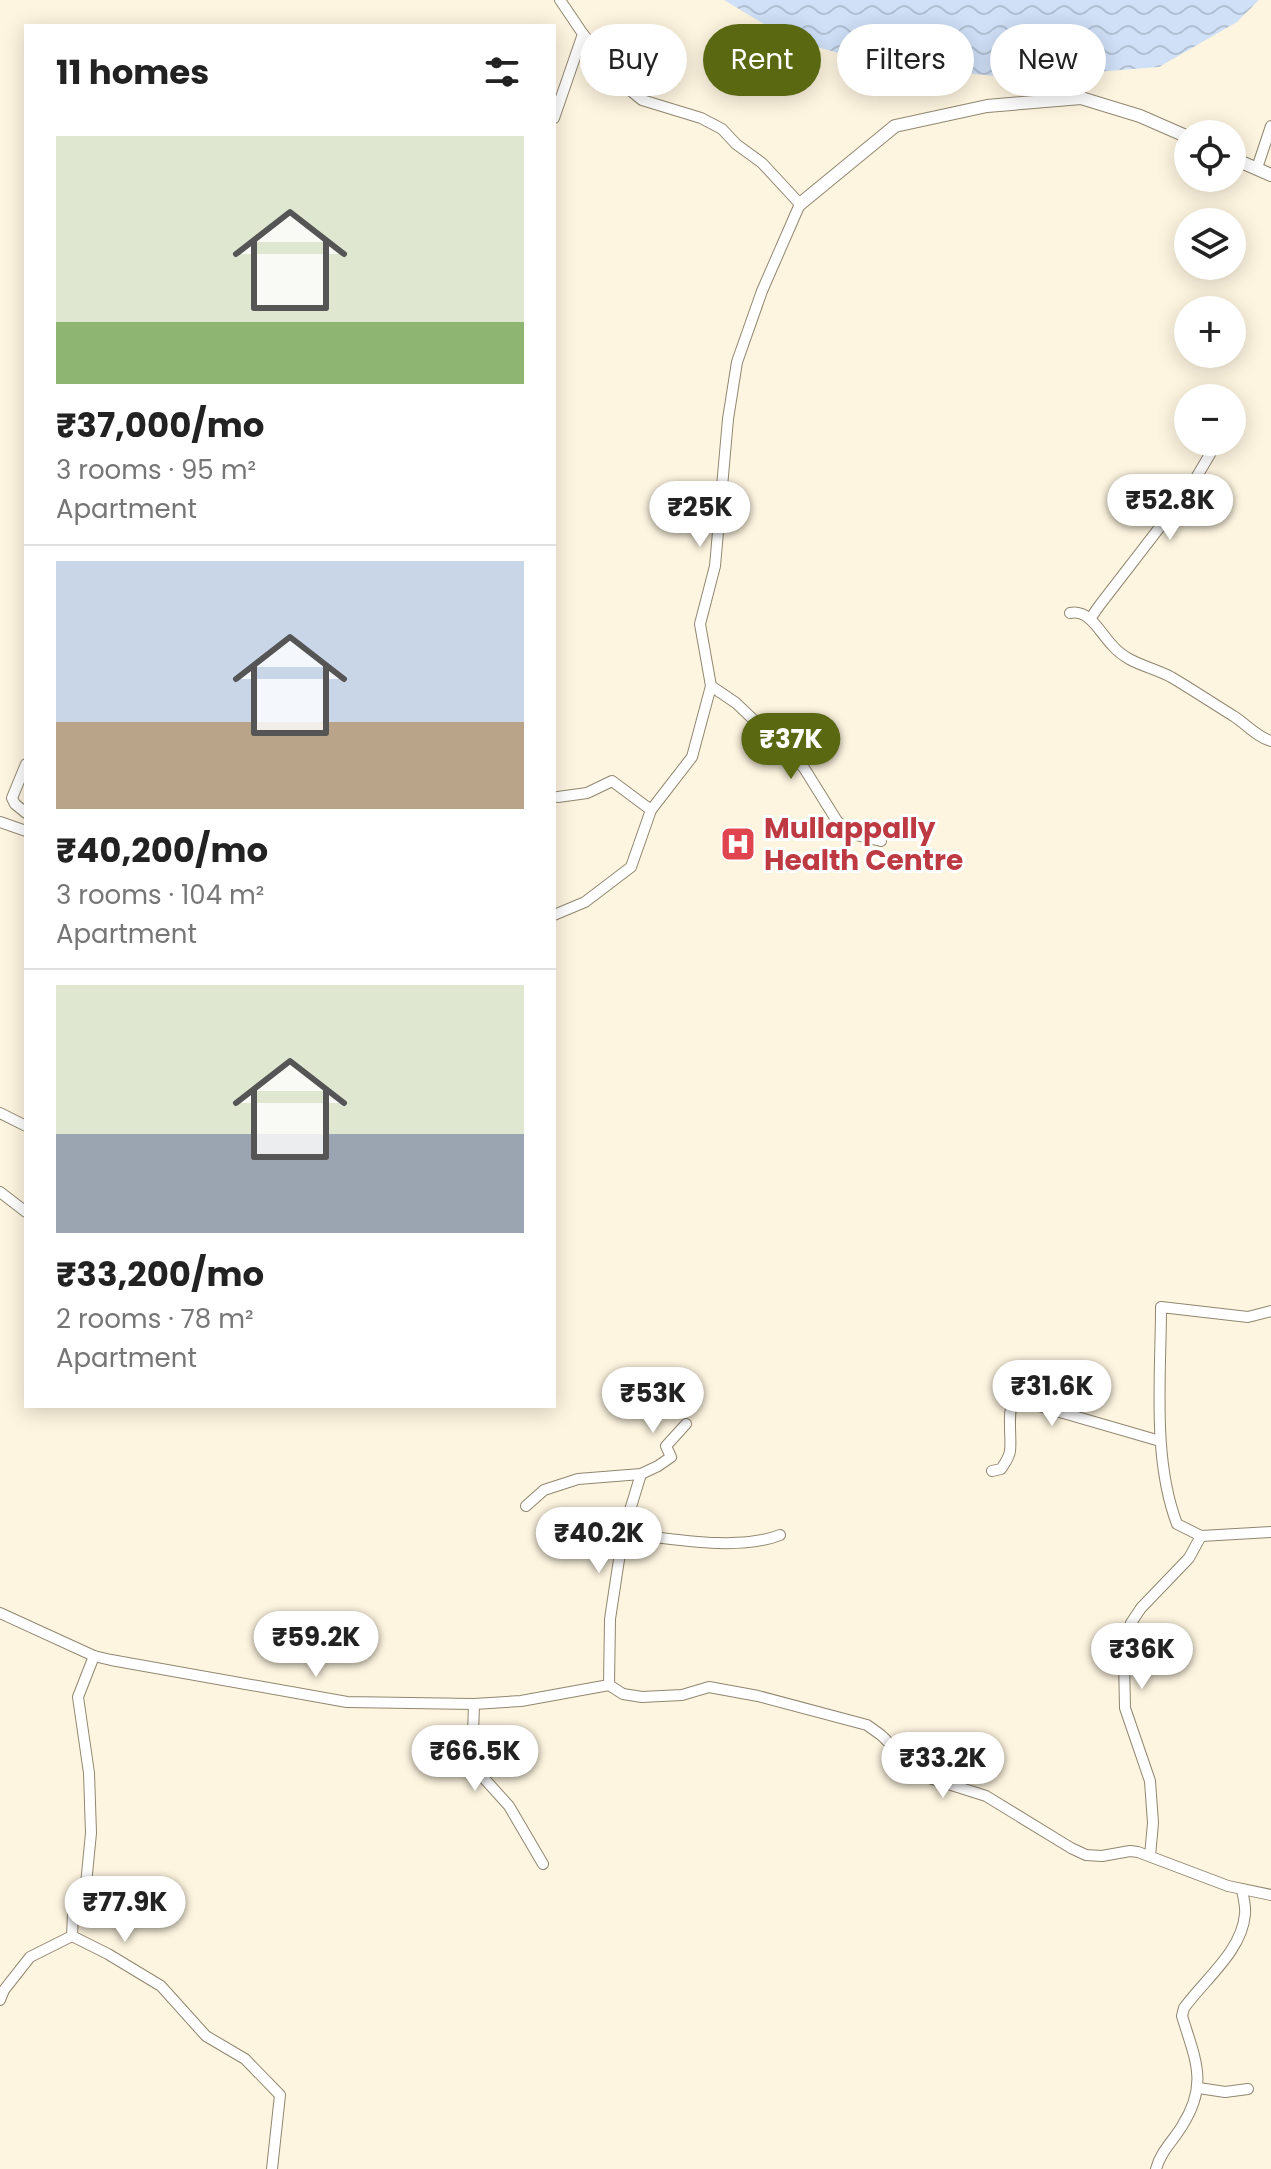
<!DOCTYPE html>
<meta charset="utf-8">
<style>
:root{--surface:#fff;--page:#f2f2f2;--text:#222;--muted:#767676;--line:#e0e0e0;--accent:#596811}
body{margin:0;font-family:Poppins,sans-serif;background:var(--page);color:var(--text);height:100vh;display:flex;flex-direction:column;font-size:30px;white-space:nowrap}
*{box-sizing:border-box;margin:0}
p{font-size:26px;color:var(--muted)}
.icon{flex:none;width:44px;height:44px;fill:none;stroke:currentColor;stroke-width:2;stroke-linecap:round;stroke-linejoin:round}
.map{position:relative;flex:1;overflow:hidden}
.side{position:absolute;left:24px;top:24px;width:532px;height:1384px;display:flex;flex-direction:column;background:var(--surface);border-radius:0px;box-shadow:0 4px 20px #0003}
.side>*{flex:none}
.guide{position:absolute;left:580px;top:24px;width:570px;height:72px;display:flex;gap:16px}
.controls{position:absolute;left:1174px;top:120px;display:grid;gap:16px}
.controls a{display:grid;place-items:center;width:72px;height:72px;border-radius:50%;background:var(--surface);box-shadow:0 4px 20px #0003;font-size:40px}
.price{position:absolute;translate:-50% -68px;padding:0 18px;border-radius:28px;background:#fff;color:#222;font-size:26px;line-height:52px;filter:drop-shadow(0 2px 4px #0008)}
.price::after{content:'';position:absolute;left:50%;top:48px;width:24px;height:18px;margin-left:-12px;background:inherit;clip-path:polygon(0 0,100% 0,50% 100%)}
.price.on{background:var(--accent);color:#fff}
ul{padding:0;list-style:none}
li{display:grid;align-content:center;gap:16px;height:424px;padding:0 32px}
li+li{border-top:2px solid var(--line)}
li span{display:grid;place-items:center;height:248px;border-radius:0px;color:#555}
li>.icon{margin-inline-start:auto}
span .icon{width:144px;height:144px;fill:#fffc;stroke-width:1}
li b{font-size:34px}
h2{display:flex;justify-content:space-between;align-items:center;height:96px;padding:0 32px;font-size:34px}
.pill{padding:0 28px;border-radius:36px;background:var(--surface);box-shadow:0 4px 20px #0003;font-size:28px;line-height:72px}
.pill.on{background:var(--accent);color:#fff}
.map>svg:first-child{display:block}
.water{fill:url(#water-waves)}
.lines{fill:none;stroke-linecap:round;stroke-linejoin:round}
.minor-casing{stroke:#918770;stroke-width:12}
.tertiary-casing{stroke:#918770;stroke-width:14}
.minor{stroke:#fff;stroke-width:10}
.tertiary{stroke:#fff;stroke-width:12}
.labels{text-anchor:middle;dominant-baseline:central;stroke-width:6;stroke-linejoin:round;paint-order:stroke}
.health-label{font-size:28px;font-weight:bold;fill:#be3a42;stroke:#fff;text-anchor:start}
</style>
<div class="map">
<svg width="1271" height="2169" viewBox="0 0 1271 2169">
<defs>
<pattern id="water-waves" width="16" height="10" patternUnits="userSpaceOnUse" patternTransform="scale(2)"><rect width="16" height="10" fill="#cfe0f7"/><path d="M0 5q4-4 8 0t8 0" fill="none" stroke="#b2c0d3"/></pattern>
</defs>
<rect width="100%" height="100%" fill="#fef5e0"/>
<path class="water" d="M 724,0 L 1259,0 L 1237,22 L 1159,67 L 1019,78 L 884,66 L 789,39 Z"/>
<g class="lines">
<defs>
<g id="minor">
<path d="M 554,118 L 583,34 L 560,0"/>
<path d="M 1257,168 L 1271,126"/>
<path d="M 1070,613 C 1090,609 1100,633 1112,645 C 1128,664 1150,666 1171,677 C 1193,690 1214,704 1235,717 C 1247,725 1257,737 1271,741"/>
<path d="M 1090,619 L 1099,606 L 1190,488 L 1216,444"/>
<path d="M 711,686 L 736,703 L 804,768 L 837,821 L 852,834 L 881,841"/>
<path d="M 26,764 L 12,798 L 15,804 L 26,813"/>
<path d="M 558,797 L 587,793 L 612,781 L 651,810"/>
<path d="M 0,822 L 26,831"/>
<path d="M 554,915 L 585,902 L 631,867 L 651,810 L 692,757 L 711,686 L 700,624 L 715,566 L 728,419 L 737,362 L 762,291 L 800,204 L 762,163 L 736,144 L 722,129 L 701,118 L 642,100 L 631,91 L 583,34"/>
<path d="M 0,1113 L 26,1126"/>
<path d="M 0,1192 L 26,1212"/>
<path d="M 1271,1311 L 1248,1317 L 1161,1307 C 1161,1376 1152,1458 1177,1524 L 1201,1536 L 1271,1532"/>
<path d="M 992,1471 L 1001,1469 C 1005,1463 1009,1458 1010,1451 C 1012,1437 1006,1409 1015,1399 L 1160,1441"/>
<path d="M 526,1506 L 544,1490 L 578,1479 L 641,1474 L 658,1466 L 671,1457 L 666,1446 L 686,1424"/>
<path d="M 623,1533 C 669,1538 737,1552 780,1535"/>
<path d="M 0,1613 L 94,1656 L 111,1660 L 347,1702 L 474,1704 L 521,1701 L 609,1685 L 623,1694 L 642,1697 L 682,1695 L 709,1687 L 758,1696 L 867,1725 L 881,1735 L 923,1776 L 986,1796 L 1071,1848 L 1086,1855 L 1102,1856 L 1130,1851 L 1138,1852 L 1228,1886 L 1271,1895"/>
<path d="M 94,1656 L 78,1697 L 89,1773 L 91,1833 L 86,1884 L 73,1913 L 72,1936 L 108,1954 L 161,1986 L 206,2036 L 245,2059 L 280,2095 L 272,2169"/>
<path d="M 609,1685 L 610,1619 L 623,1533 L 641,1474"/>
<path d="M 474,1704 L 472,1765 L 509,1806 L 543,1864"/>
<path d="M 1150,1856 L 1153,1823 L 1150,1781 L 1125,1708 L 1124,1660 L 1131,1623 L 1141,1608 L 1189,1558 L 1201,1536"/>
<path d="M 0,2000 L 4,1990 L 30,1957 L 72,1936"/>
<path d="M 1199,2088 L 1225,2092 L 1248,2089"/>
<path d="M 1156,2169 C 1161,2151 1173,2141 1182,2126 C 1209,2084 1195,2059 1182,2016 L 1184,2008 C 1205,1979 1242,1951 1245,1914 C 1246,1906 1243,1897 1242,1889"/>
</g>
<g id="tertiary">
<path d="M 1232,158 L 1271,175"/>
<path d="M 800,204 L 895,126 L 987,106 L 1081,98 L 1140,116 L 1188,137"/>
</g>
</defs>
<use href="#minor" class="minor-casing"/>
<use href="#tertiary" class="tertiary-casing"/>
<use href="#minor" class="minor"/>
<use href="#tertiary" class="tertiary"/>
</g>
<defs>
<symbol id="hospital-square" viewBox="-11 -11 22 22"><rect x="-9" y="-9" width="18" height="18" rx="4" fill="#e0444e" stroke="#fff"/><path d="M-5-5h3v3.5h4V-5h3V5h-3V1.5h-4V5h-3Z" fill="#fff"/></symbol>
</defs>
<g fill-rule="evenodd">
<use href="#hospital-square" x="718" y="824" width="40" height="40"/>
</g>
<g class="labels">
<g class="health-label">
<text x="764" y="828">Mullappally<tspan x="764" dy="32">Health Centre</tspan></text>
</g>
</g>
</svg>
<div class="controls">
<a><svg class="icon" aria-label="locate" viewBox="0 0 24 24"><circle cx="12" cy="12" r="6"/><path d="M12 2v4M12 18v4M2 12h4M18 12h4"/></svg></a>
<a><svg class="icon" aria-label="layers" viewBox="0 0 24 24"><path d="M12 4l9 5-9 5-9-5zM3 14l9 5 9-5"/></svg></a>
<a>+</a>
<a>−</a>
</div>
<b class="price" style="left:1170px;top:542px">₹52.8K</b>
<b class="price" style="left:700px;top:549px">₹25K</b>
<b class="price on" style="left:791px;top:781px">₹37K</b>
<b class="price" style="left:1052px;top:1428px">₹31.6K</b>
<b class="price" style="left:653px;top:1435px">₹53K</b>
<b class="price" style="left:599px;top:1575px">₹40.2K</b>
<b class="price" style="left:316px;top:1679px">₹59.2K</b>
<b class="price" style="left:1142px;top:1691px">₹36K</b>
<b class="price" style="left:475px;top:1793px">₹66.5K</b>
<b class="price" style="left:943px;top:1800px">₹33.2K</b>
<b class="price" style="left:125px;top:1944px">₹77.9K</b>
<div class="guide">
<a class="pill">Buy</a>
<a class="pill on">Rent</a>
<a class="pill">Filters</a>
<a class="pill">New</a>
</div>
<section class="side">
<h2>11 homes<svg class="icon" aria-label="filters" viewBox="0 0 24 24"><path d="M4 7h16M4 17h16"/><circle cx="9" cy="7" r="2"/><circle cx="15" cy="17" r="2"/></svg></h2>
<ul>
<li><span style="background:linear-gradient(#dfe7d0 75%,#8fb573 0)"><svg class="icon" aria-label="home" viewBox="0 0 24 24"><path d="M3 11l9-7 9 7M6 9v11h12V9"/></svg></span><div><b>₹37,000/mo</b><p>3 rooms · 95 m²</p><p>Apartment</p></div></li>
<li><span style="background:linear-gradient(#c9d6e8 65%,#b9a48a 0)"><svg class="icon" aria-label="home" viewBox="0 0 24 24"><path d="M3 11l9-7 9 7M6 9v11h12V9"/></svg></span><div><b>₹40,200/mo</b><p>3 rooms · 104 m²</p><p>Apartment</p></div></li>
<li><span style="background:linear-gradient(#dfe7d0 60%,#9aa5b1 0)"><svg class="icon" aria-label="home" viewBox="0 0 24 24"><path d="M3 11l9-7 9 7M6 9v11h12V9"/></svg></span><div><b>₹33,200/mo</b><p>2 rooms · 78 m²</p><p>Apartment</p></div></li>
</ul>
</section>
</div>
